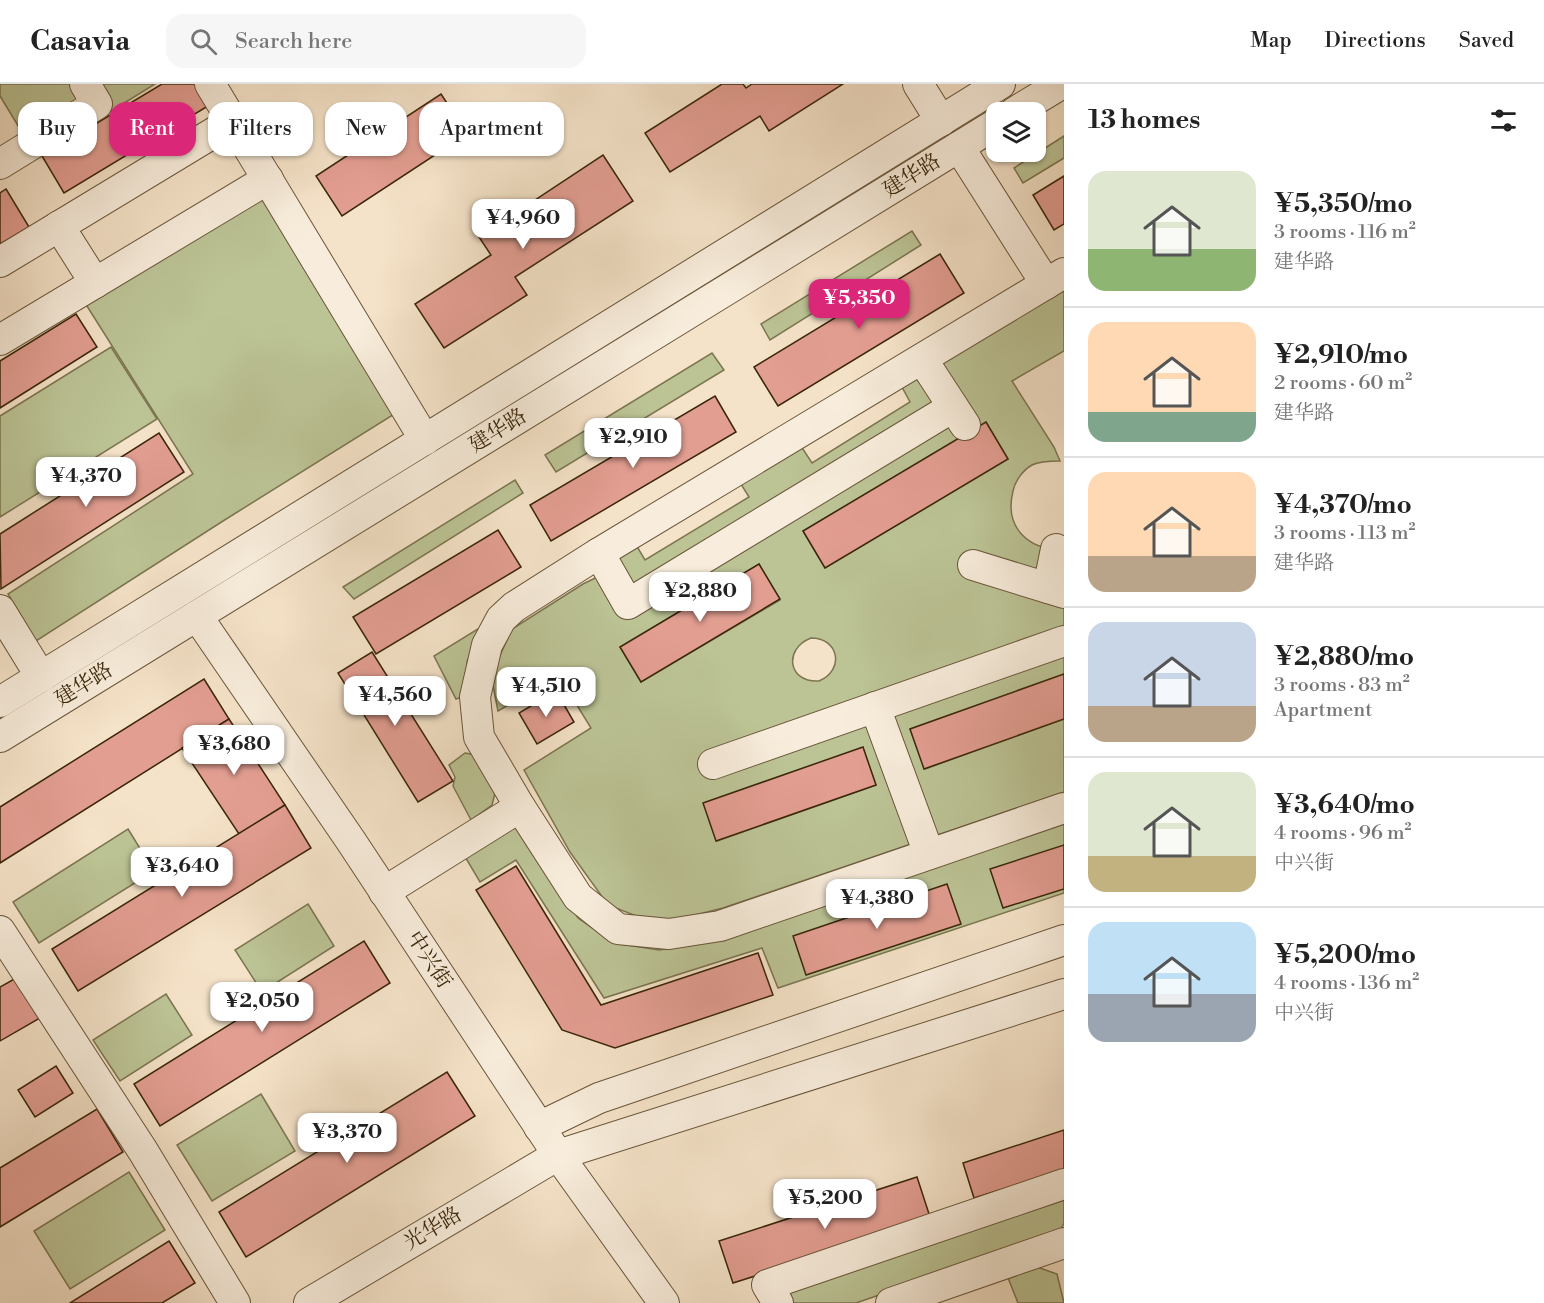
<!DOCTYPE html>
<meta charset="utf-8">
<style>
:root{--surface:#fff;--page:#f6f6f6;--text:#222;--muted:#767676;--line:#e0e0e0;--accent:#db2777}
body{margin:0;font-family:"Libre Bodoni","Noto Serif SC",serif;background:var(--page);color:var(--text);height:100vh;display:flex;flex-direction:column;font-size:22px;white-space:nowrap}
*{box-sizing:border-box;margin:0}
p{font-size:20px;color:var(--muted)}
.icon{flex:none;width:33px;height:33px;fill:none;stroke:currentColor;stroke-width:2;stroke-linecap:round;stroke-linejoin:round}
.map{position:relative;flex:1;overflow:hidden}
.side{display:flex;flex-direction:column;background:var(--surface);width:480px}
.side>*{flex:none}
.guide{position:absolute;left:18px;top:18px;width:570px;height:54px;display:flex;gap:12px}
.tools{position:absolute;left:986px;top:18px;display:grid;gap:12px}
.tools a{display:grid;place-items:center;width:60px;height:60px;border-radius:12px;background:var(--surface);box-shadow:0 2px 4px #0004;font-size:30px}
.price{position:absolute;translate:-50% -51px;padding:0 14px;border-radius:12px;background:#fff;color:#222;font-size:20px;line-height:39px;filter:drop-shadow(0 2px 3px #0008)}
.price::after{content:'';position:absolute;left:50%;top:36px;width:18px;height:14px;margin-left:-9px;background:inherit;clip-path:polygon(0 0,100% 0,50% 100%)}
.price.current{background:var(--accent);color:#fff}
ul{padding:0;list-style:none}
li{display:flex;align-items:center;gap:18px;height:150px;padding:0 24px}
li+li{border-top:2px solid var(--line)}
li span{display:grid;place-items:center;flex:none;width:168px;height:120px;border-radius:18px;color:#555}
li>.icon{margin-inline-start:auto}
span .icon{width:72px;height:72px;fill:#fffc;stroke-width:1}
li b{font-size:26px}
h2{display:flex;justify-content:space-between;align-items:center;height:72px;padding:0 24px;font-size:26px}
.tag{padding:0 21px;border-radius:18px;background:var(--surface);box-shadow:0 2px 4px #0004;font-size:21px;line-height:54px}
.tag.current{background:var(--accent);color:#fff}
header{display:flex;align-items:center;gap:36px;box-sizing:border-box;height:84px;padding:0 30px;background:var(--surface);border-bottom:2px solid var(--line)}
header strong{font-size:28px}
nav{display:flex;gap:33px;margin-inline-start:auto;font-size:21px}
.search{width:420px;height:54px;background:var(--page);display:flex;align-items:center;gap:15px;box-sizing:border-box;padding:0 21px;border-radius:18px;color:var(--muted);font-size:22px}
main{display:flex;flex:1;min-height:0}
.map>svg:first-child{display:block}
.green{fill:#bcc496;stroke:#7b7550;stroke-width:1.5;fill-rule:evenodd}
.building{fill:#e39e92;stroke:#3a2609;stroke-width:1.5}
.lines{fill:none;stroke-linecap:round;stroke-linejoin:round}
.minor-casing{stroke:#695539;stroke-width:32}
.minor{stroke:#f8eddc;stroke-width:30}
.labels{text-anchor:middle;dominant-baseline:central;stroke-width:5;stroke-linejoin:round;paint-order:stroke}
.street-label{font-size:21px;fill:#3a2609;stroke:#f8eddc}
</style>
<header>
<strong>Casavia</strong>
<div class="search"><svg class="icon" aria-label="search" viewBox="0 0 24 24"><circle cx="10" cy="10" r="6"/><path d="M15 15l6 6"/></svg>Search here</div>
<nav><a>Map</a><a>Directions</a><a>Saved</a></nav>
</header>
<main>
<div class="map">
<svg width="1064" height="1219" viewBox="0 0 1064 1219">
<rect width="100%" height="100%" fill="#f5e3c9"/>
<filter id="stains"><feTurbulence type="fractalNoise" baseFrequency=".00333" numOctaves="4"/><feColorMatrix values="0 0 0 0 .2 0 0 0 0 .09 0 0 0 0 .02 0 0 0 .5 -.17"/></filter>
<radialGradient id="worn" r=".72"><stop offset=".6" stop-color="#630" stop-opacity="0"/><stop offset="1" stop-color="#630" stop-opacity=".3"/></radialGradient>
<g class="green">
<path d="M 0,0 L 155,0 L 37,73 L 0,12 Z"/>
<path d="M 1064,52 L 1064,74 L 1023,99 L 1014,84 Z"/>
<path d="M 276,102 L 412,319 L 223,437 L 36,557 L 8,510 L 193,390 L 85,219 Z"/>
<path d="M 912,147 L 921,161 L 770,256 L 761,240 Z"/>
<path d="M 1064,205 L 1064,267 L 1012,297 L 1054,363 L 1060,377 C 1052,377 1040,377 1032,381 C 1023,386 1015,397 1013,407 C 1004,443 1028,467 1064,465 L 1064,590 L 910,645 L 925,685 L 1064,635 L 1064,708 L 723,824 L 675,836 L 644,835 L 608,821 L 570,768 L 524,686 L 591,644 L 559,592 L 498,627 L 491,591 L 512,545 L 583,500 L 618,483 L 612,474 L 635,459 L 645,476 L 749,413 L 739,397 L 799,359 L 812,379 L 910,318 L 902,303 ZM 986,338 L 1008,375 L 825,484 L 803,447 ZM 759,480 L 780,516 L 641,598 L 620,563 ZM 811,554 C 839,554 845,586 819,597 C 788,599 783,565 811,554 ZM 863,664 L 876,701 L 717,757 L 704,719 Z"/>
<path d="M 111,263 L 157,335 L 0,433 L 0,332 Z"/>
<path d="M 712,269 L 724,286 L 556,388 L 545,371 Z"/>
<path d="M 515,396 L 523,409 L 354,515 L 343,503 Z"/>
<path d="M 481,543 L 467,578 L 465,612 L 456,615 L 434,572 Z"/>
<path d="M 465,669 L 476,671 L 496,705 L 492,721 L 471,736 L 453,702 L 455,693 L 449,681 Z"/>
<path d="M 1064,738 L 1064,809 L 778,904 L 762,864 L 604,914 L 516,776 L 480,798 L 464,771 L 516,740 L 578,834 L 614,859 L 659,866 L 713,858 Z"/>
<path d="M 128,745 L 154,787 L 39,859 L 13,818 Z"/>
<path d="M 308,820 L 334,862 L 262,908 L 235,866 Z"/>
<path d="M 166,910 L 192,951 L 120,997 L 93,956 Z"/>
<path d="M 261,1010 L 295,1067 L 212,1117 L 177,1061 Z"/>
<path d="M 129,1088 L 165,1146 L 70,1205 L 34,1147 Z"/>
<path d="M 1064,1110 L 1064,1139 L 1059,1149 L 856,1219 L 785,1219 L 787,1205 Z"/>
<path d="M 1037,1183 L 1057,1190 L 1064,1219 L 1018,1219 L 1008,1194 Z"/>
</g>
<g class="building">
<path d="M 162,0 L 201,0 L 213,19 L 64,109 L 42,72 Z"/>
<path d="M 722,0 L 743,0 L 746,4 L 752,0 L 843,0 L 769,47 L 760,32 L 670,88 L 645,49 Z"/>
<path d="M 441,10 L 467,50 L 342,132 L 316,92 Z"/>
<path d="M 603,71 L 633,117 L 515,193 L 527,211 L 444,264 L 415,220 L 491,171 L 479,153 Z"/>
<path d="M 1064,92 L 1064,140 L 1054,146 L 1033,111 Z"/>
<path d="M 6,105 L 29,143 L 0,160 L 0,109 Z"/>
<path d="M 940,170 L 964,209 L 778,322 L 754,283 Z"/>
<path d="M 76,230 L 97,263 L 0,324 L 0,277 Z"/>
<path d="M 715,312 L 736,348 L 551,457 L 530,421 Z"/>
<path d="M 986,338 L 1008,375 L 825,484 L 803,447 Z"/>
<path d="M 159,349 L 184,388 L 1,505 L 0,450 Z"/>
<path d="M 498,446 L 521,483 L 376,570 L 353,533 Z"/>
<path d="M 759,480 L 780,515 L 641,598 L 620,563 Z"/>
<path d="M 372,568 L 453,697 L 418,718 L 338,589 Z"/>
<path d="M 1064,590 L 1064,635 L 924,685 L 910,645 Z"/>
<path d="M 204,595 L 229,635 L 0,779 L 0,723 Z"/>
<path d="M 556,607 L 574,638 L 537,660 L 519,629 Z"/>
<path d="M 229,635 L 285,721 L 239,750 L 182,664 Z"/>
<path d="M 863,663 L 876,701 L 716,757 L 703,719 Z"/>
<path d="M 285,721 L 311,764 L 78,907 L 52,865 Z"/>
<path d="M 1064,761 L 1064,805 L 1003,824 L 990,785 Z"/>
<path d="M 516,782 L 601,921 L 758,869 L 773,911 L 615,964 L 562,946 L 476,806 Z"/>
<path d="M 947,800 L 961,840 L 806,891 L 793,852 Z"/>
<path d="M 364,857 L 390,899 L 160,1042 L 134,1000 Z"/>
<path d="M 16,894 L 40,934 L 0,957 L 0,903 Z"/>
<path d="M 56,982 L 73,1009 L 35,1033 L 18,1006 Z"/>
<path d="M 447,988 L 475,1032 L 246,1173 L 219,1128 Z"/>
<path d="M 97,1025 L 123,1068 L 0,1143 L 0,1084 Z"/>
<path d="M 1064,1046 L 1064,1086 L 974,1114 L 963,1079 Z"/>
<path d="M 917,1093 L 931,1136 L 733,1199 L 719,1157 Z"/>
<path d="M 169,1157 L 195,1199 L 162,1219 L 70,1219 Z"/>
</g>
<g class="lines">
<defs>
<g id="minor">
<path d="M 210,0 L 425,356"/>
<path d="M 918,0 L 941,37"/>
<path d="M 1015,28 L 1061,0"/>
<path d="M 959,63 L 1046,200"/>
<path d="M 0,80 L 97,20 L 85,0"/>
<path d="M 59,142 L 95,199"/>
<path d="M 0,178 L 233,37"/>
<path d="M 1064,189 L 599,469 L 514,523 L 501,535 L 487,561 L 475,613 L 479,653 L 520,723 L 578,813 L 618,845 L 669,850 L 720,842 L 1064,724"/>
<path d="M 0,256 L 268,95"/>
<path d="M 922,275 L 965,341"/>
<path d="M 599,469 L 628,520 L 953,323"/>
<path d="M 973,481 L 1064,509"/>
<path d="M 1048,504 L 1056,465"/>
<path d="M 0,526 L 41,593"/>
<path d="M 197,532 L 351,757 L 558,1071 L 664,1219"/>
<path d="M 0,618 L 1000,0"/>
<path d="M 875,623 L 929,770"/>
<path d="M 0,653 L 996,40"/>
<path d="M 713,680 L 1064,557"/>
<path d="M 384,808 L 520,723"/>
<path d="M 0,847 L 143,1067 L 235,1219"/>
<path d="M 539,1043 L 599,1014 L 1064,856"/>
<path d="M 309,1219 L 558,1071 L 1064,910"/>
<path d="M 778,1219 L 767,1201 L 1064,1100"/>
<path d="M 891,1219 L 1064,1159"/>
</g>
</defs>
<use href="#minor" class="minor-casing"/>
<use href="#minor" class="minor"/>
</g>
<g class="labels">
<g class="street-label">
<text transform="translate(912 92) rotate(-32)">建华路</text>
<text transform="translate(498 347) rotate(-32)">建华路</text>
<text transform="translate(84 601) rotate(-32)">建华路</text>
<text transform="translate(429 876) rotate(57)">中兴街</text>
<text transform="translate(433 1145) rotate(-31)">光华路</text>
</g>
</g>
<rect width="100%" height="100%" filter="url(#stains)"/>
<rect width="100%" height="100%" fill="url(#worn)"/>
</svg>
<div class="tools">
<a><svg class="icon" aria-label="layers" viewBox="0 0 24 24"><path d="M12 4l9 5-9 5-9-5zM3 14l9 5 9-5"/></svg></a>
</div>
<b class="price" style="left:523px;top:166px">¥4,960</b>
<b class="price current" style="left:859px;top:246px">¥5,350</b>
<b class="price" style="left:633px;top:385px">¥2,910</b>
<b class="price" style="left:86px;top:424px">¥4,370</b>
<b class="price" style="left:700px;top:539px">¥2,880</b>
<b class="price" style="left:546px;top:634px">¥4,510</b>
<b class="price" style="left:395px;top:643px">¥4,560</b>
<b class="price" style="left:234px;top:692px">¥3,680</b>
<b class="price" style="left:182px;top:814px">¥3,640</b>
<b class="price" style="left:877px;top:846px">¥4,380</b>
<b class="price" style="left:262px;top:949px">¥2,050</b>
<b class="price" style="left:347px;top:1080px">¥3,370</b>
<b class="price" style="left:825px;top:1146px">¥5,200</b>
<div class="guide">
<a class="tag">Buy</a>
<a class="tag current">Rent</a>
<a class="tag">Filters</a>
<a class="tag">New</a>
<a class="tag">Apartment</a>
</div>
</div>
<section class="side">
<h2>13 homes<svg class="icon" aria-label="filters" viewBox="0 0 24 24"><path d="M4 7h16M4 17h16"/><circle cx="9" cy="7" r="2"/><circle cx="15" cy="17" r="2"/></svg></h2>
<ul>
<li><span style="background:linear-gradient(#dfe7d0 65%,#8fb573 0)"><svg class="icon" aria-label="home" viewBox="0 0 24 24"><path d="M3 11l9-7 9 7M6 9v11h12V9"/></svg></span><div><b>¥5,350/mo</b><p>3 rooms · 116 m²</p><p>建华路</p></div></li>
<li><span style="background:linear-gradient(#ffd9b3 75%,#7fa58c 0)"><svg class="icon" aria-label="home" viewBox="0 0 24 24"><path d="M3 11l9-7 9 7M6 9v11h12V9"/></svg></span><div><b>¥2,910/mo</b><p>2 rooms · 60 m²</p><p>建华路</p></div></li>
<li><span style="background:linear-gradient(#ffd9b3 70%,#b9a48a 0)"><svg class="icon" aria-label="home" viewBox="0 0 24 24"><path d="M3 11l9-7 9 7M6 9v11h12V9"/></svg></span><div><b>¥4,370/mo</b><p>3 rooms · 113 m²</p><p>建华路</p></div></li>
<li><span style="background:linear-gradient(#c9d6e8 70%,#b9a48a 0)"><svg class="icon" aria-label="home" viewBox="0 0 24 24"><path d="M3 11l9-7 9 7M6 9v11h12V9"/></svg></span><div><b>¥2,880/mo</b><p>3 rooms · 83 m²</p><p>Apartment</p></div></li>
<li><span style="background:linear-gradient(#dfe7d0 70%,#c2b280 0)"><svg class="icon" aria-label="home" viewBox="0 0 24 24"><path d="M3 11l9-7 9 7M6 9v11h12V9"/></svg></span><div><b>¥3,640/mo</b><p>4 rooms · 96 m²</p><p>中兴街</p></div></li>
<li><span style="background:linear-gradient(#bfe0f5 60%,#9aa5b1 0)"><svg class="icon" aria-label="home" viewBox="0 0 24 24"><path d="M3 11l9-7 9 7M6 9v11h12V9"/></svg></span><div><b>¥5,200/mo</b><p>4 rooms · 136 m²</p><p>中兴街</p></div></li>
</ul>
</section>
</main>
